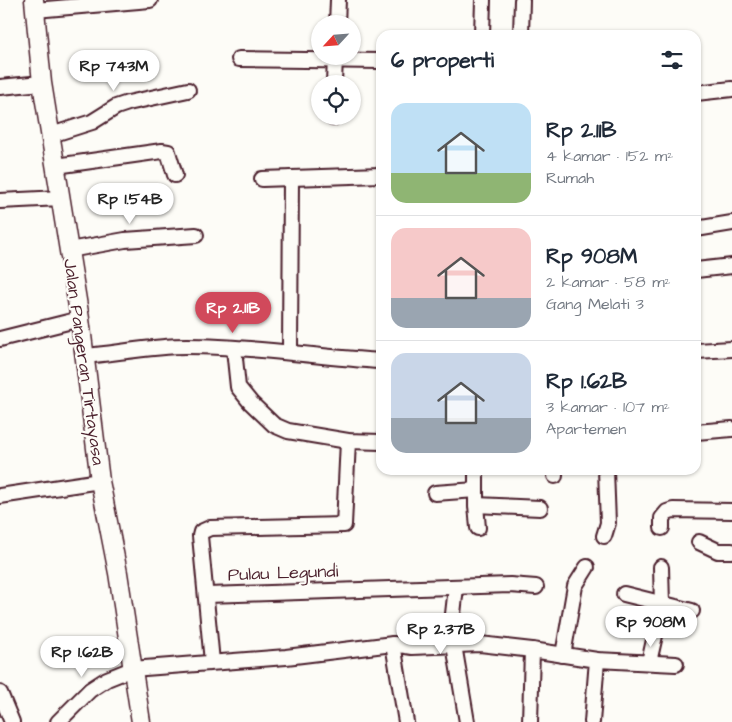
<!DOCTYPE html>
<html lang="id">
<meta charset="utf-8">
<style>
:root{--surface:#fff;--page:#f6f6f7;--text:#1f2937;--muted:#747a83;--line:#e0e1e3;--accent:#d1495b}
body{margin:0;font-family:"Architects Daughter",sans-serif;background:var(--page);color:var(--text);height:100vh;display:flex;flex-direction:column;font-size:19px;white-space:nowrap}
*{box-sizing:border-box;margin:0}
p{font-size:16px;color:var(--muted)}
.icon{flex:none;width:28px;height:28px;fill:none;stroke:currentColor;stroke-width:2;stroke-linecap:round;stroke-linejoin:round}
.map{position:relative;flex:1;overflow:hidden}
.sheet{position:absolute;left:376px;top:30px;width:325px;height:445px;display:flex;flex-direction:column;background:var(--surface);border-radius:15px;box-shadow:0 1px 4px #0004}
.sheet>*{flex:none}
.needle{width:32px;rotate:244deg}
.buttons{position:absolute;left:311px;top:15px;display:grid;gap:10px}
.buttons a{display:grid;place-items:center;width:50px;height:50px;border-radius:50%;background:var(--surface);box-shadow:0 1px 4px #0004;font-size:25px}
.price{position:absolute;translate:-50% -42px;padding:0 11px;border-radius:18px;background:#fff;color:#222;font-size:16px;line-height:32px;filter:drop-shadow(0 1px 2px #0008)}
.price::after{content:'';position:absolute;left:50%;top:30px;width:15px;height:11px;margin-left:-8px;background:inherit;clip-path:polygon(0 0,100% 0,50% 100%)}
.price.current{background:var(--accent);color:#fff}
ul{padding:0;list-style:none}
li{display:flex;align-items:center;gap:15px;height:125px;padding:0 15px}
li+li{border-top:1px solid var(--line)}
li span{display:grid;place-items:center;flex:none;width:140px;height:100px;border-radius:15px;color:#555}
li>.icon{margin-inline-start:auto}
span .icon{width:60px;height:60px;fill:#fffc;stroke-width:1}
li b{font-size:21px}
h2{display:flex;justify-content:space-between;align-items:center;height:60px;padding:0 15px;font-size:21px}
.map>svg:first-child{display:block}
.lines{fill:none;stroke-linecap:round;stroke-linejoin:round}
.minor-casing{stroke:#4a1f2b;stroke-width:18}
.major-casing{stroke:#4a1f2b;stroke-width:21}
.minor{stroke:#fdfcf7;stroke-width:14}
.major{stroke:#fdfcf7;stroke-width:18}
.labels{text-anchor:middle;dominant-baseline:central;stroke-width:4.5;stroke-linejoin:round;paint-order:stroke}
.street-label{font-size:18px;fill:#4a1f2b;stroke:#fdfcf7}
</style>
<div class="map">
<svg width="732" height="722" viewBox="0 0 732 722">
<rect width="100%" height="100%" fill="#fdfcf7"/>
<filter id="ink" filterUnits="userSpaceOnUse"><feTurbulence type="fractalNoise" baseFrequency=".02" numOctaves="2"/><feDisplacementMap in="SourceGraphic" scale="10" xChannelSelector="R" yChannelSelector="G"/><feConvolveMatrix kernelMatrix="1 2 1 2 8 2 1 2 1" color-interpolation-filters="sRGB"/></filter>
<g filter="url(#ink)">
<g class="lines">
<defs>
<g id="minor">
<path d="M 35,10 L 150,0"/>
<path d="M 337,24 L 338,0"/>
<path d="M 482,35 L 483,0"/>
<path d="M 521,35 L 522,0"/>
<path d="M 239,59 L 381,61"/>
<path d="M 334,84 L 335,56"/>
<path d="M 0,87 L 42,83"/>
<path d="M 696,93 L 732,89"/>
<path d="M 333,118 L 333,116"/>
<path d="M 51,135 L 92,122 L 116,107 L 128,103 L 188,90"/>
<path d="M 56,166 L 162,151 L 168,152 L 175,175"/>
<path d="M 262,179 L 381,175"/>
<path d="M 0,201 L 61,198"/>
<path d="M 696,229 L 732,223"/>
<path d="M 69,250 L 125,240 L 196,235"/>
<path d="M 696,270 L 732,266"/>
<path d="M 0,339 L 80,319"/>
<path d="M 234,349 L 238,387 L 251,403 L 274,425 L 288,431 L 348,441 L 381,442"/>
<path d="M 696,351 L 732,349"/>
<path d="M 290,352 L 291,178"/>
<path d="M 85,356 C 118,353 153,346 187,346 C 252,346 316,357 381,361"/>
<path d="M 696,432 L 732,429"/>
<path d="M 476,470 L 476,505 L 478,528"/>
<path d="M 555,470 L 555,476"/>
<path d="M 435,493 L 476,490"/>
<path d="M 0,496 L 100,481"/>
<path d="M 476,505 L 540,508"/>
<path d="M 662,528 L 662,518 L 667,512 L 673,510 L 732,511"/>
<path d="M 604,536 L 608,523 L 606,470"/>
<path d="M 699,542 L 718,551 L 732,551"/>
<path d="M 456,587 L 453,614 L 454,645 L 467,722"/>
<path d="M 624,594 L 692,611"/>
<path d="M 207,595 L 510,585 L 536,587"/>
<path d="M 393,644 L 406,722"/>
<path d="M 563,655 L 575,586 L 587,567"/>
<path d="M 212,662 L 200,536 L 201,532 L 210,528 L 344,525 L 348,441"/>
<path d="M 649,662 L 662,605 L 661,567"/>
<path d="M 0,693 L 12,722"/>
<path d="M 58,722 L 90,690 L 107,679 L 132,669 L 286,657 L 393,644 L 412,647 L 480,644 L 532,650 L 597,660 L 676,664"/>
<path d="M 530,722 L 532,650"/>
<path d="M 592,722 L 597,660"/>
</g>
<path id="major" d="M 34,0 L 42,83 L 80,319 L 100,481 L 118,573 L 141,722"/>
</defs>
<use href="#minor" class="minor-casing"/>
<use href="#major" class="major-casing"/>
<use href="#minor" class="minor"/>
<use href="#major" class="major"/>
</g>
</g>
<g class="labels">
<g class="street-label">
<text transform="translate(84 362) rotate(82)">Jalan Pangeran Tirtayasa</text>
<text transform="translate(283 573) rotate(-2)">Pulau Legundi</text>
</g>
</g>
</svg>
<div class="buttons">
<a><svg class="needle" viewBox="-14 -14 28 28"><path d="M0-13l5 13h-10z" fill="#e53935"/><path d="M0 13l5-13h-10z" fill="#747a83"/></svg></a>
<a><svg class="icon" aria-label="locate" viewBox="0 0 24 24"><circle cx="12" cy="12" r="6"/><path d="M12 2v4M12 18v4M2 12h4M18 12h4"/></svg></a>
</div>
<b class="price" style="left:114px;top:92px">Rp 743M</b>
<b class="price" style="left:130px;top:225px">Rp 1.54B</b>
<b class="price current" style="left:233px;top:334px">Rp 2.11B</b>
<b class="price" style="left:651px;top:648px">Rp 908M</b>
<b class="price" style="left:441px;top:655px">Rp 2.37B</b>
<b class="price" style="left:82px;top:678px">Rp 1.62B</b>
<section class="sheet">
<h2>6 properti<svg class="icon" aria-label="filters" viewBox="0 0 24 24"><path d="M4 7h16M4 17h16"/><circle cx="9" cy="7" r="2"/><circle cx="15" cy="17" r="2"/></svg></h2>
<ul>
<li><span style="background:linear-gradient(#bfe0f5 70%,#8fb573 0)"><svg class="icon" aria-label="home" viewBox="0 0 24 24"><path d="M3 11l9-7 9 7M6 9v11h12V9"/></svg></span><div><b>Rp 2.11B</b><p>4 kamar · 152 m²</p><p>Rumah</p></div></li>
<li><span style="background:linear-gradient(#f6c9c9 70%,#9aa5b1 0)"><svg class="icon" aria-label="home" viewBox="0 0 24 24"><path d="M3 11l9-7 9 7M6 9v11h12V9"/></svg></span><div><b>Rp 908M</b><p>2 kamar · 58 m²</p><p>Gang Melati 3</p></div></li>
<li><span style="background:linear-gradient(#c9d6e8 65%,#9aa5b1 0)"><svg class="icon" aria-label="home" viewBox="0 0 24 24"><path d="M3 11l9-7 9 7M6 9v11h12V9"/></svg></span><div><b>Rp 1.62B</b><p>3 kamar · 107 m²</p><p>Apartemen</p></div></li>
</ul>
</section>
</div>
